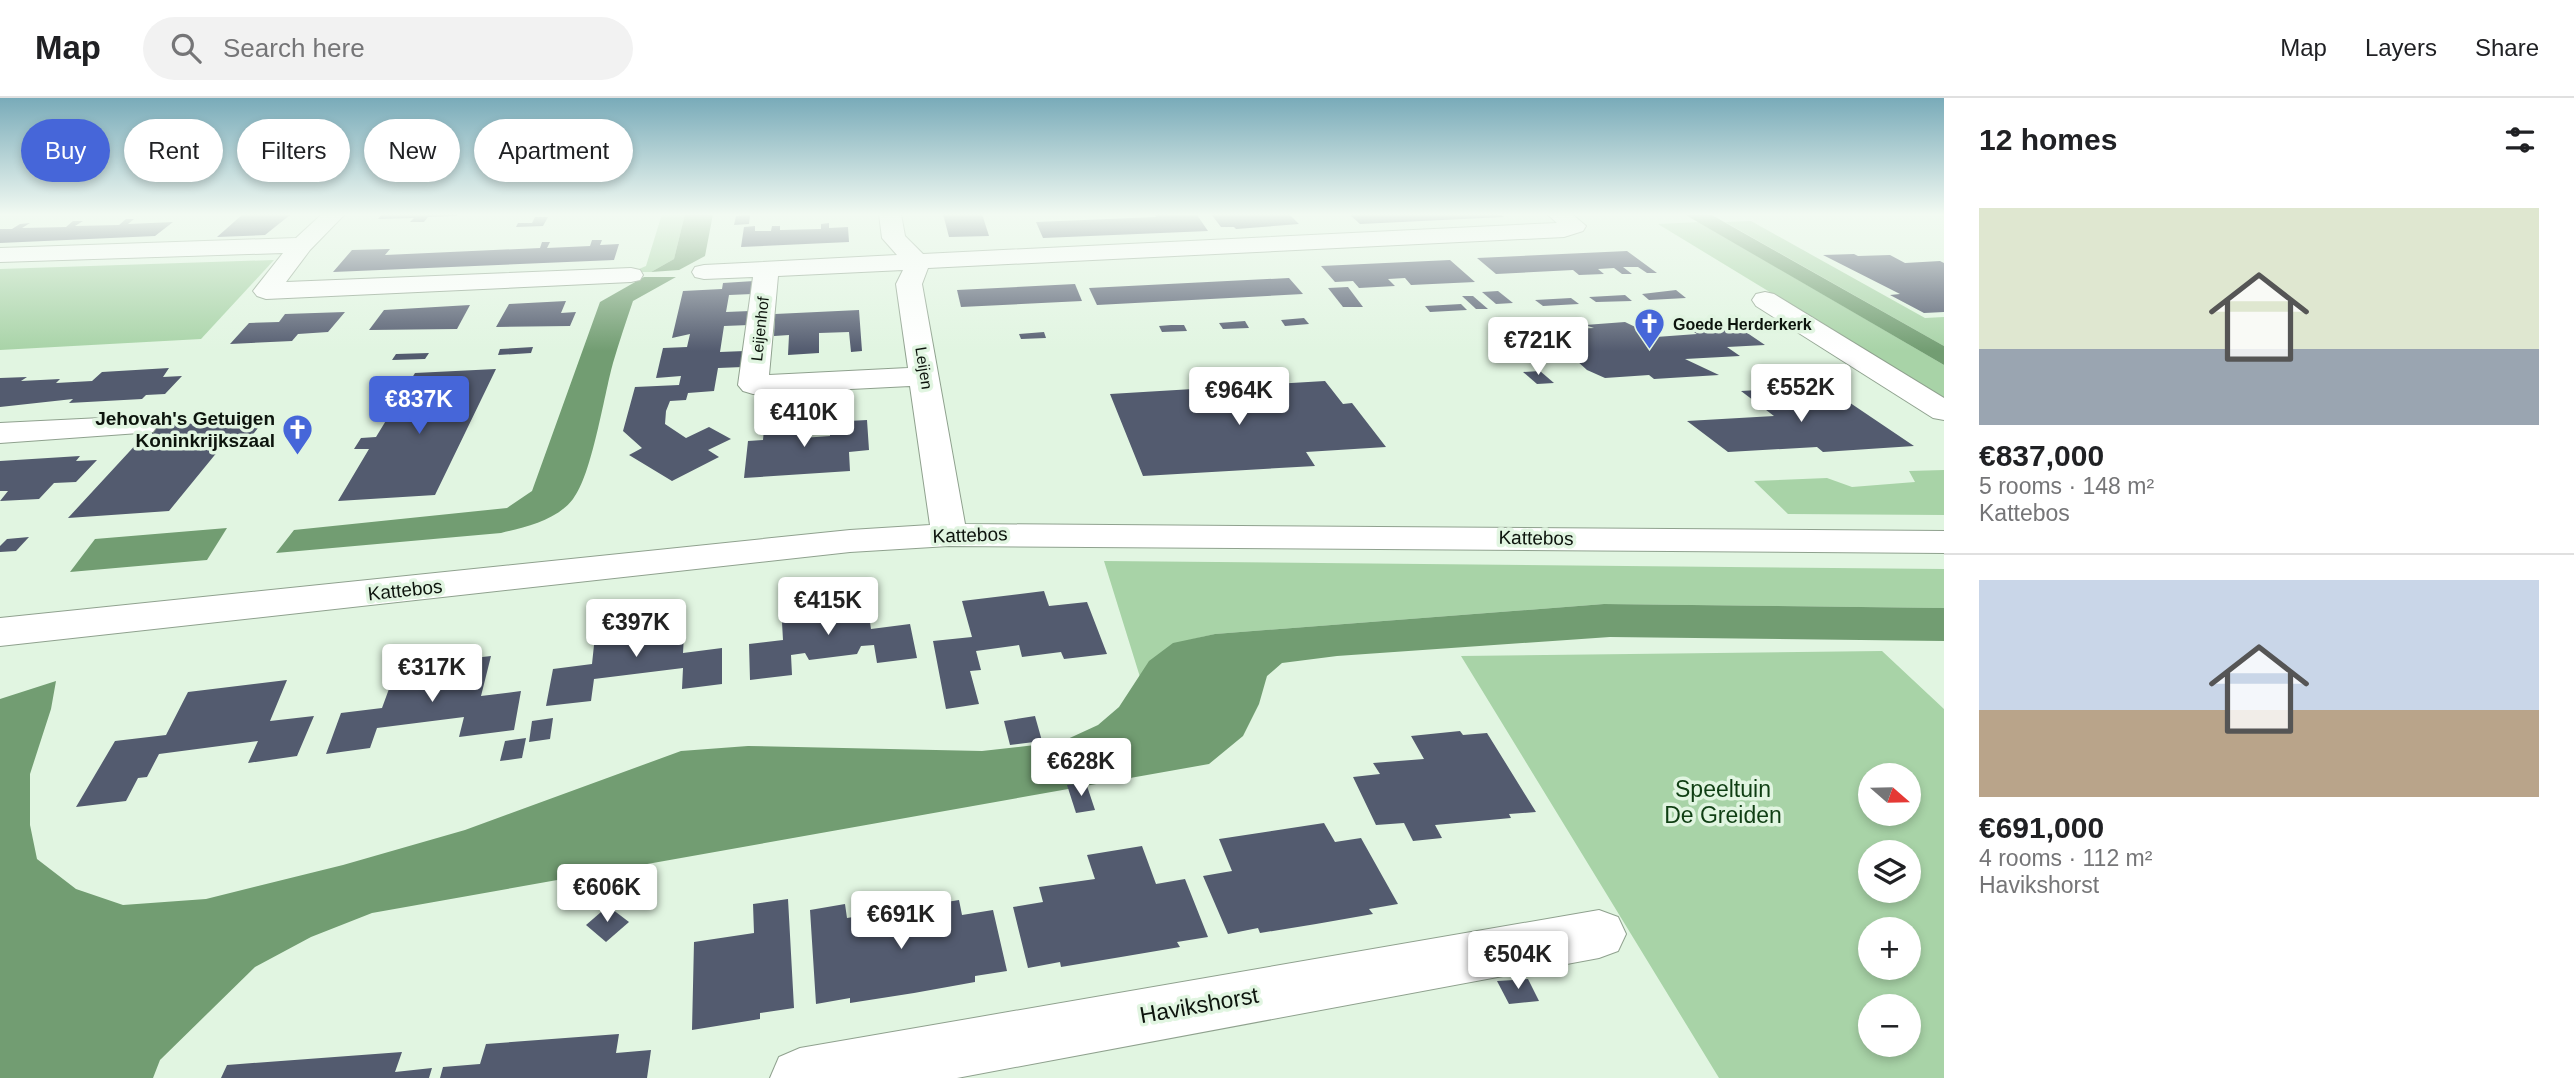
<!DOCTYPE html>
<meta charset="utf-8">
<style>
:root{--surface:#fff;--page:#f2f2f2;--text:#202124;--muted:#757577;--line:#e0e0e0;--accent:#4666d9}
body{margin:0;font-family:Helvetica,sans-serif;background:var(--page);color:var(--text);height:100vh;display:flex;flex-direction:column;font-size:26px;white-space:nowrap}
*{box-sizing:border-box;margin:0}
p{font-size:23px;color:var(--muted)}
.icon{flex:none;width:38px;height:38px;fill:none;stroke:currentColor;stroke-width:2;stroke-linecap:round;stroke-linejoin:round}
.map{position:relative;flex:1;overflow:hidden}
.details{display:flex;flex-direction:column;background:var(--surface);width:630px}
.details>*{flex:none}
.hud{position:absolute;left:21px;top:21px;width:665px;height:63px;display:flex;gap:14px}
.needle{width:46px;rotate:110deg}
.tools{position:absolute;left:1858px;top:665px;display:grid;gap:14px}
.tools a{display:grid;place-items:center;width:63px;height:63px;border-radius:50%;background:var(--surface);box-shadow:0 4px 10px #0003;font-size:35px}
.price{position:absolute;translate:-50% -60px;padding:0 16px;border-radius:7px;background:#fff;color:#222;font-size:23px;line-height:46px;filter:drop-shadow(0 2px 4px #0008)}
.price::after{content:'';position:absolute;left:50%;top:42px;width:21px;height:16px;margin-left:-10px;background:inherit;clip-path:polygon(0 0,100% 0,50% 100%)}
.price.on{background:var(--accent);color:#fff}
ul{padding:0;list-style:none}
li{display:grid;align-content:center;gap:14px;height:371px;padding:0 35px}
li+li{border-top:2px solid var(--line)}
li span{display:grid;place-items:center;height:217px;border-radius:0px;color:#555}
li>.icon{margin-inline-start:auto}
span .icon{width:126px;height:126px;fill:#fffc;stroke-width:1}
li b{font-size:30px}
h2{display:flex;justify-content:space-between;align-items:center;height:84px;padding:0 35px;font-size:30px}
.tag{padding:0 24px;border-radius:32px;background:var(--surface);box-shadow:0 4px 10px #0003;font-size:24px;line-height:63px}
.tag.on{background:var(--accent);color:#fff}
header{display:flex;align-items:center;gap:42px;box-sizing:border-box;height:98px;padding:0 35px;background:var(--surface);border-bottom:2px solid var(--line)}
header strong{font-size:33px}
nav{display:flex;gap:38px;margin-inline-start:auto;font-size:24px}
.search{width:490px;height:63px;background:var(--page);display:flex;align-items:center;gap:18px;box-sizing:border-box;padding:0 24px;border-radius:38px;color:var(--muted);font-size:26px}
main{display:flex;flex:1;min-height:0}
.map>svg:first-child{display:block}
.green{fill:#a8d3a7;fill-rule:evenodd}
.water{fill:#729d72}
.building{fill:#535b6f}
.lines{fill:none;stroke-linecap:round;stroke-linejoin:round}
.minor-casing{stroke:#8fa18e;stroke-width:2}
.minor{fill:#fff;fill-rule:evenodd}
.labels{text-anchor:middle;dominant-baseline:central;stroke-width:7;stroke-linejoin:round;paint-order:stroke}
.far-poi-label{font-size:16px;font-weight:bold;fill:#0d140d;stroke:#e1f5e1;text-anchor:start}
.far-street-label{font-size:16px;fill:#0d140d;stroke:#e1f5e1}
.poi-label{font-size:19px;font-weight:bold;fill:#0d140d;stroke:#e1f5e1;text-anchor:end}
.street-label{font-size:19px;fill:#0d140d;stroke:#e1f5e1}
.near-park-label{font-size:23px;fill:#0f3e13;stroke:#e1f5e1}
.near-street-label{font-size:23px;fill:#0d140d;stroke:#e1f5e1}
</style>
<header>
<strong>Map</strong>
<div class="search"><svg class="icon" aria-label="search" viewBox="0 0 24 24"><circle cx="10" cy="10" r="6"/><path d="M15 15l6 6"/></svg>Search here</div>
<nav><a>Map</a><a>Layers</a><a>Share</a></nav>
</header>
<main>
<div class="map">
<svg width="1944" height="980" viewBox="0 0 1944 980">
<rect width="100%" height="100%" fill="#e1f5e1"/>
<g class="green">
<path d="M 662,116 L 685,116 L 674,161 L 651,174 L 632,174 L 646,168 Z"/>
<path d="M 1751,123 L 1925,220 L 1944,219 L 1944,248 L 1725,124 Z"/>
<path d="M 1699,124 L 1944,267 L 1944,300 L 1658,126 Z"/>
<path d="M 274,162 L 201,241 L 0,252 L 0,171 Z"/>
<path d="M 1944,372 L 1944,417 L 1788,416 L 1754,383 L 1827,380 L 1852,389 L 1915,384 L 1909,373 Z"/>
<path d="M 1104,463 L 1944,471 L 1944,510 L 1604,506 L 1215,536 C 1181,544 1159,547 1140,579 Z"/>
<path d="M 1882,553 L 1944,611 L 1944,980 L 1719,980 L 1461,558 ZM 1871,677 L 1909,677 L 1909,716 L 1871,716 ZM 1871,754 L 1909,754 L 1909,793 L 1871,793 ZM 1871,831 L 1909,831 L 1909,870 L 1871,870 ZM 1871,908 L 1909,908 L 1909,947 L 1871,947 Z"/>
</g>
<g class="water">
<path d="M 685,116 L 713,116 L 705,158 L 679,172 L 651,174 L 674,161 Z"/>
<path d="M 1684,116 L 1710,116 L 1944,248 L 1944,267 Z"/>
<path d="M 644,179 L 676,179 L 633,203 C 626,224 619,244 613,265 C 604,297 592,377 573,401 C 557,422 526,429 501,435 L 276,455 L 294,432 L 507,410 L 532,393 L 600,204 Z"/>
<path d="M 227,430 L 207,462 L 70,474 L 95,441 Z"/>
<path d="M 1604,506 L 1944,510 L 1944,543 L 1610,539 L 1337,558 L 1282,565 L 1267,578 L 1259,606 L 1243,638 L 1209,666 L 372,815 L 311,839 L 255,869 L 160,962 L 153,980 L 0,980 L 0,601 L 56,583 L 51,611 L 30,676 L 30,727 L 37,761 L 76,791 L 123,807 L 206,801 L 343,767 L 465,732 L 681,653 L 748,648 L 982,653 L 1061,644 L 1098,627 L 1119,609 L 1149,563 L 1173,545 L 1215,536 Z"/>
</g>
<g class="building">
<path d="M 243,116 L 287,116 L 290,117 L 265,137 L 217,139 Z"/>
<path d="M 382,116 L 457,116 L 457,118 L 428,119 L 424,124 L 410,124 L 414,120 L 378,121 Z"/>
<path d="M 943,116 L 982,116 L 989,138 L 949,139 Z"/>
<path d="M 1154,116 L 1197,117 L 1208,133 L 1043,140 L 1036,124 L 1156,119 Z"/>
<path d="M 1211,116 L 1289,116 L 1299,126 L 1236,131 L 1234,129 L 1221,129 Z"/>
<path d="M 1349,116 L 1499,116 L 1504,119 L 1360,126 Z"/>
<path d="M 750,117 L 749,126 L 734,127 L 736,118 Z"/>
<path d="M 535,119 L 548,119 L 543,128 L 516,129 L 518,125 L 532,125 Z"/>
<path d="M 126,121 L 134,121 L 128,126 L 173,124 L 155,138 L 0,145 L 0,131 L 12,131 L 20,126 L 30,125 L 22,130 L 66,129 L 73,123 L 83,123 L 75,128 L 119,127 Z"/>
<path d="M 829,125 L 829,130 L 848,129 L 849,144 L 741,149 L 744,129 L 755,128 L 755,133 L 771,133 L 772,128 L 780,128 L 780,132 L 821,131 L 821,126 Z"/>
<path d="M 592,142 L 602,142 L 600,147 L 619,146 L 614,162 L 333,174 L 352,152 L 390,151 L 385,157 L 540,150 L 542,144 L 550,144 L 547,150 L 590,148 Z"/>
<path d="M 1627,153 L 1657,175 L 1647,175 L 1638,169 L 1623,169 L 1632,176 L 1622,176 L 1614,170 L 1598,171 L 1604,176 L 1579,177 L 1573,172 L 1496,176 L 1477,160 Z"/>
<path d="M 1854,156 L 1858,158 L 1890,157 L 1905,165 L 1940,163 L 1944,165 L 1944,214 L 1924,215 L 1890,197 L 1900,196 L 1823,157 Z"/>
<path d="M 1450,162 L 1475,184 L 1411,187 L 1405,180 L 1388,181 L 1395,188 L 1359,190 L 1353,183 L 1335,184 L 1321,168 Z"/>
<path d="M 1289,180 L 1303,196 L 1097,207 L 1089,190 Z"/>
<path d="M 754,183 L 752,196 L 729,197 L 726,214 L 750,213 L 749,227 L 724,228 L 720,254 L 745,253 L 743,269 L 718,270 L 714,293 L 688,295 L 686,302 L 670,303 L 666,313 L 665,326 L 686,340 L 709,329 L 731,341 L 708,352 L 719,359 L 672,383 L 629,357 L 642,350 L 623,333 L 635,289 L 679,287 L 681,278 L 656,280 L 663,250 L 687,249 L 690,236 L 672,240 L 683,193 L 722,191 L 723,185 Z"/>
<path d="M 1075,186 L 1082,203 L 961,209 L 957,192 Z"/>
<path d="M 1348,189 L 1363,209 L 1343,209 L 1328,190 Z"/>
<path d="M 1676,192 L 1686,200 L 1649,202 L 1642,196 Z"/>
<path d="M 1498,193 L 1513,205 L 1496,206 L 1482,194 Z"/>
<path d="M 1625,197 L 1632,203 L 1596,204 L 1589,199 Z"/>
<path d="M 1462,198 L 1473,198 L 1488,211 L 1476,211 Z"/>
<path d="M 1571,200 L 1579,206 L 1543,208 L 1535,202 Z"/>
<path d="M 566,203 L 561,215 L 576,214 L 570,228 L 496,229 L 509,206 Z"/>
<path d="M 1461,206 L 1467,212 L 1430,214 L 1425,208 Z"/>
<path d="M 470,207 L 457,231 L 369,232 L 384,212 Z"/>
<path d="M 859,212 L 862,253 L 851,254 L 849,234 L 819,235 L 819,255 L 788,257 L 789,237 L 774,238 L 775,216 Z"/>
<path d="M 345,214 L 328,234 L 298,236 L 292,243 L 230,246 L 249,225 L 279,224 L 285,216 Z"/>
<path d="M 1304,220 L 1309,226 L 1285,228 L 1281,222 Z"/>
<path d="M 1245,223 L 1249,230 L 1223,231 L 1219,225 Z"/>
<path d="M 1625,224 L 1656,239 L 1697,236 L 1689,231 L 1737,228 L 1765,247 L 1727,249 L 1740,258 L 1685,261 L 1719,277 L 1654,281 L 1649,277 L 1605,280 L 1587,272 L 1554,242 L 1551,232 L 1594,230 L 1585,227 Z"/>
<path d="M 1171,227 L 1184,227 L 1187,233 L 1162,234 L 1159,228 Z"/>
<path d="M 1044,234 L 1046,240 L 1021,241 L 1019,236 Z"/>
<path d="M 533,249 L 531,255 L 498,257 L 500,251 Z"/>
<path d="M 429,255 L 425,261 L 392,262 L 396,256 Z"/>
<path d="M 169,270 L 163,279 L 182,278 L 165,296 L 146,297 L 142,301 L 69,305 L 73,301 L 0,309 L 0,280 L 27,279 L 21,283 L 60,281 L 56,285 L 92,283 L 102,274 Z"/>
<path d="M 496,271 L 435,397 L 338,403 L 369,351 L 354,351 L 361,340 L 376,339 L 415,275 Z"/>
<path d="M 1540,273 L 1554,285 L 1537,286 L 1523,274 Z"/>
<path d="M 1325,283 L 1343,306 L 1352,305 L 1386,349 L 1306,354 L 1315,368 L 1143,378 L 1110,296 Z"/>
<path d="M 1825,288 L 1914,348 L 1823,354 L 1817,349 L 1728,354 L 1687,323 L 1774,318 L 1741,293 Z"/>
<path d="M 802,318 L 802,340 L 830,338 L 830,324 L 867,322 L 869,352 L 849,354 L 850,373 L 744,380 L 748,343 L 763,342 L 765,320 Z"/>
<path d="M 265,321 L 250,340 L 227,342 L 169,413 L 68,420 L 153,328 Z"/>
<path d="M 80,358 L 76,363 L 97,362 L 76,384 L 54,385 L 39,401 L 0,403 L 8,393 L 0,393 L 0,363 Z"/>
<path d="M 29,439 L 16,453 L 0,454 L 0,448 L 7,441 Z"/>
<path d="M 1044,493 L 1049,508 L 1087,504 L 1107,556 L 1064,561 L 1061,554 L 1022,559 L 1019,547 L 976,553 L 981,572 L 970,573 L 979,606 L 946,611 L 933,543 L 972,539 L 962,503 Z"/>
<path d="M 866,497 L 871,531 L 910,526 L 917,560 L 877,565 L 874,547 L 861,548 L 857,556 L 809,562 L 805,555 L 791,557 L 792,577 L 750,582 L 749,546 L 783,542 L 781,507 Z"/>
<path d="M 685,518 L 683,555 L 722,550 L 722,586 L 682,591 L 683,570 L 594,581 L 591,603 L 546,608 L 553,571 L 592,566 L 596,528 Z"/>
<path d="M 491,558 L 481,598 L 521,593 L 514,632 L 459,639 L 464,619 L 377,630 L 370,650 L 326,656 L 341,615 L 382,610 L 397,569 Z"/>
<path d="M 287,582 L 270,623 L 314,618 L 297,658 L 248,665 L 258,643 L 159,656 L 147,679 L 138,680 L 126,703 L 76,709 L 115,643 L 166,637 L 188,594 Z"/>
<path d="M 1035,618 L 1042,643 L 1010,647 L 1004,623 Z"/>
<path d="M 553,620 L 550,641 L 529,644 L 532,623 Z"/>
<path d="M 1460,633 L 1463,637 L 1487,635 L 1536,714 L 1509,716 L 1511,720 L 1435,727 L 1442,740 L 1413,743 L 1404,725 L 1376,727 L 1353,679 L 1380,676 L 1373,665 L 1424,661 L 1411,638 Z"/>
<path d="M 526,640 L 522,660 L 500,663 L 505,643 Z"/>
<path d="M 1086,685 L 1095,712 L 1076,715 L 1067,687 Z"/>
<path d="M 1324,725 L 1335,744 L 1361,740 L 1398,806 L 1369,811 L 1373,816 L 1316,826 L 1260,835 L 1258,830 L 1228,836 L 1203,778 L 1232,773 L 1219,741 Z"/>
<path d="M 1142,748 L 1156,786 L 1185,781 L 1208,839 L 1177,844 L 1180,849 L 1121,859 L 1061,869 L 1060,864 L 1028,870 L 1013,809 L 1043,804 L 1039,789 L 1095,781 L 1087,757 Z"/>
<path d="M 788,801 L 794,910 L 760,915 L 760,921 L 692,932 L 694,844 L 754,835 L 753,806 Z"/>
<path d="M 959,802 L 962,817 L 993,812 L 1007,873 L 975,878 L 975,884 L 914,895 L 850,905 L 850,900 L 816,906 L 810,812 L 845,806 L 847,820 Z"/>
<path d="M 608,808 L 629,824 L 606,844 L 586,827 Z"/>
<path d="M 1528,881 L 1539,903 L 1509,906 L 1497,883 Z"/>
<path d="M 619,936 L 616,955 L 651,952 L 647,980 L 440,980 L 443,969 L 480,966 L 486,946 Z"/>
<path d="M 402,954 L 395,974 L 432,970 L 429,980 L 221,980 L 227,967 Z"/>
</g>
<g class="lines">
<defs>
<g id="minor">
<path d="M 322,116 L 345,116 L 310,152 L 286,184 L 631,170 L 640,172 L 643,177 L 640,182 L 631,184 L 266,201 L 257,198 L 253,193 L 283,155 L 0,164 L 0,150 L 296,140 Z"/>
<path d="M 879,116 L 901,116 L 905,138 L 923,156 L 1557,125 L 1547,116 L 1572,116 L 1586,128 L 1583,133 L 1564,139 L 928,170 L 922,186 L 965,426 L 1944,433 L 1944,455 L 949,448 L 850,454 L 0,548 L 0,520 L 850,432 L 930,427 L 910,288 L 753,296 L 743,293 L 738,287 L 753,179 L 704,181 L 695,179 L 692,174 L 695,169 L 704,167 L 897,157 L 882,140 ZM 903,172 L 896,186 L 908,270 L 769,277 L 778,178 Z"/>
<path d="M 1765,194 L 1774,196 L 1944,300 L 1944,322 L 1933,320 L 1756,208 L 1752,202 L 1756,196 Z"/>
<path d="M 142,318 L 153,320 L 158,327 L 153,334 L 0,345 L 0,325 Z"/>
<path d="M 1599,812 L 1618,819 L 1626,836 L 1618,853 L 1599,860 L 957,980 L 770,980 L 779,959 L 800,950 Z"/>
</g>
</defs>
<use href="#minor" class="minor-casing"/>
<use href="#minor" class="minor"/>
</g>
<linearGradient id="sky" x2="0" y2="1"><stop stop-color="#79abb9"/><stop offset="0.46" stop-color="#f2faf2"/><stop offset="1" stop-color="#f2faf2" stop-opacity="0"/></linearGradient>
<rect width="1944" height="253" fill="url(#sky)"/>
<defs>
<symbol id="church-pin" viewBox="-11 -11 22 30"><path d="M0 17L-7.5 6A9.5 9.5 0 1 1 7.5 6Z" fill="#4666d9" stroke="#e1f5e1"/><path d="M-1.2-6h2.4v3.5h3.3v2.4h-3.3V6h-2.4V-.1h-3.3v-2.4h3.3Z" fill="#fff"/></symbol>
</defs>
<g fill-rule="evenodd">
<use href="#church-pin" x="1632" y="208" width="35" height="47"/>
<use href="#church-pin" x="280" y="314" width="35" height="47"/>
</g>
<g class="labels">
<g class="far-poi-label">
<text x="1673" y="226">Goede Herderkerk</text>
</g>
<g class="far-street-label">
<text transform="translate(760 231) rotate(-84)">Leijenhof</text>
<text transform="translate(924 270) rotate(81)">Leijen</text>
</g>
<g class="poi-label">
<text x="275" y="320">Jehovah's Getuigen<tspan x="275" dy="22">Koninkrijkszaal</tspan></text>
</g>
<g class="street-label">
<text transform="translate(970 437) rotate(-2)">Kattebos</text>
<text transform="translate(1536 440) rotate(1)">Kattebos</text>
<text transform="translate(405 492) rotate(-6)">Kattebos</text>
</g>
<g class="near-park-label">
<text x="1723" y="691">Speeltuin<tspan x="1723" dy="26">De Greiden</tspan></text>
</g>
<g class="near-street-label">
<text transform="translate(1199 907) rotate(-10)">Havikshorst</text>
</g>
</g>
</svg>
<div class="tools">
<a><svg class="needle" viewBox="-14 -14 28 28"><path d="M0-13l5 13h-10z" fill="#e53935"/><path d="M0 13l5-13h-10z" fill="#757577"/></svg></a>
<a><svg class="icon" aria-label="layers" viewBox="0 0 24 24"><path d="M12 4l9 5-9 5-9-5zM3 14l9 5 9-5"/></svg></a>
<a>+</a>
<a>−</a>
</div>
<b class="price" style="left:1538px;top:279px">€721K</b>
<b class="price" style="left:1801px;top:326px">€552K</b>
<b class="price" style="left:1239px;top:329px">€964K</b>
<b class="price on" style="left:419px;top:338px">€837K</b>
<b class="price" style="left:804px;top:351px">€410K</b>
<b class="price" style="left:828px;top:539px">€415K</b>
<b class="price" style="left:636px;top:561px">€397K</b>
<b class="price" style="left:432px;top:606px">€317K</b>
<b class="price" style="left:1081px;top:700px">€628K</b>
<b class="price" style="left:607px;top:826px">€606K</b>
<b class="price" style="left:901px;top:853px">€691K</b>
<b class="price" style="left:1518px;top:893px">€504K</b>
<div class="hud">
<a class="tag on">Buy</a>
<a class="tag">Rent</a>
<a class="tag">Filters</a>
<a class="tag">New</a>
<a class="tag">Apartment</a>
</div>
</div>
<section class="details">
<h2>12 homes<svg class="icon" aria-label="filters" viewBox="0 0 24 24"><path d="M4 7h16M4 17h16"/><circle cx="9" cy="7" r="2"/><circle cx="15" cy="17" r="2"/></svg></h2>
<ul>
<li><span style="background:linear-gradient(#dfe7d0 65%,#9aa5b1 0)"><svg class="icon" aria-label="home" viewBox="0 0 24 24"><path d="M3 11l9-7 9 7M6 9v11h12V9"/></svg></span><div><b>€837,000</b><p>5 rooms · 148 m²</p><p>Kattebos</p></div></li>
<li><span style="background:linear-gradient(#c9d6e8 60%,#b9a48a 0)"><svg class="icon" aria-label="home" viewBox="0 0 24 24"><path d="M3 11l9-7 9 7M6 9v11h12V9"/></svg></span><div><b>€691,000</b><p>4 rooms · 112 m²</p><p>Havikshorst</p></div></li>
</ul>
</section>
</main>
